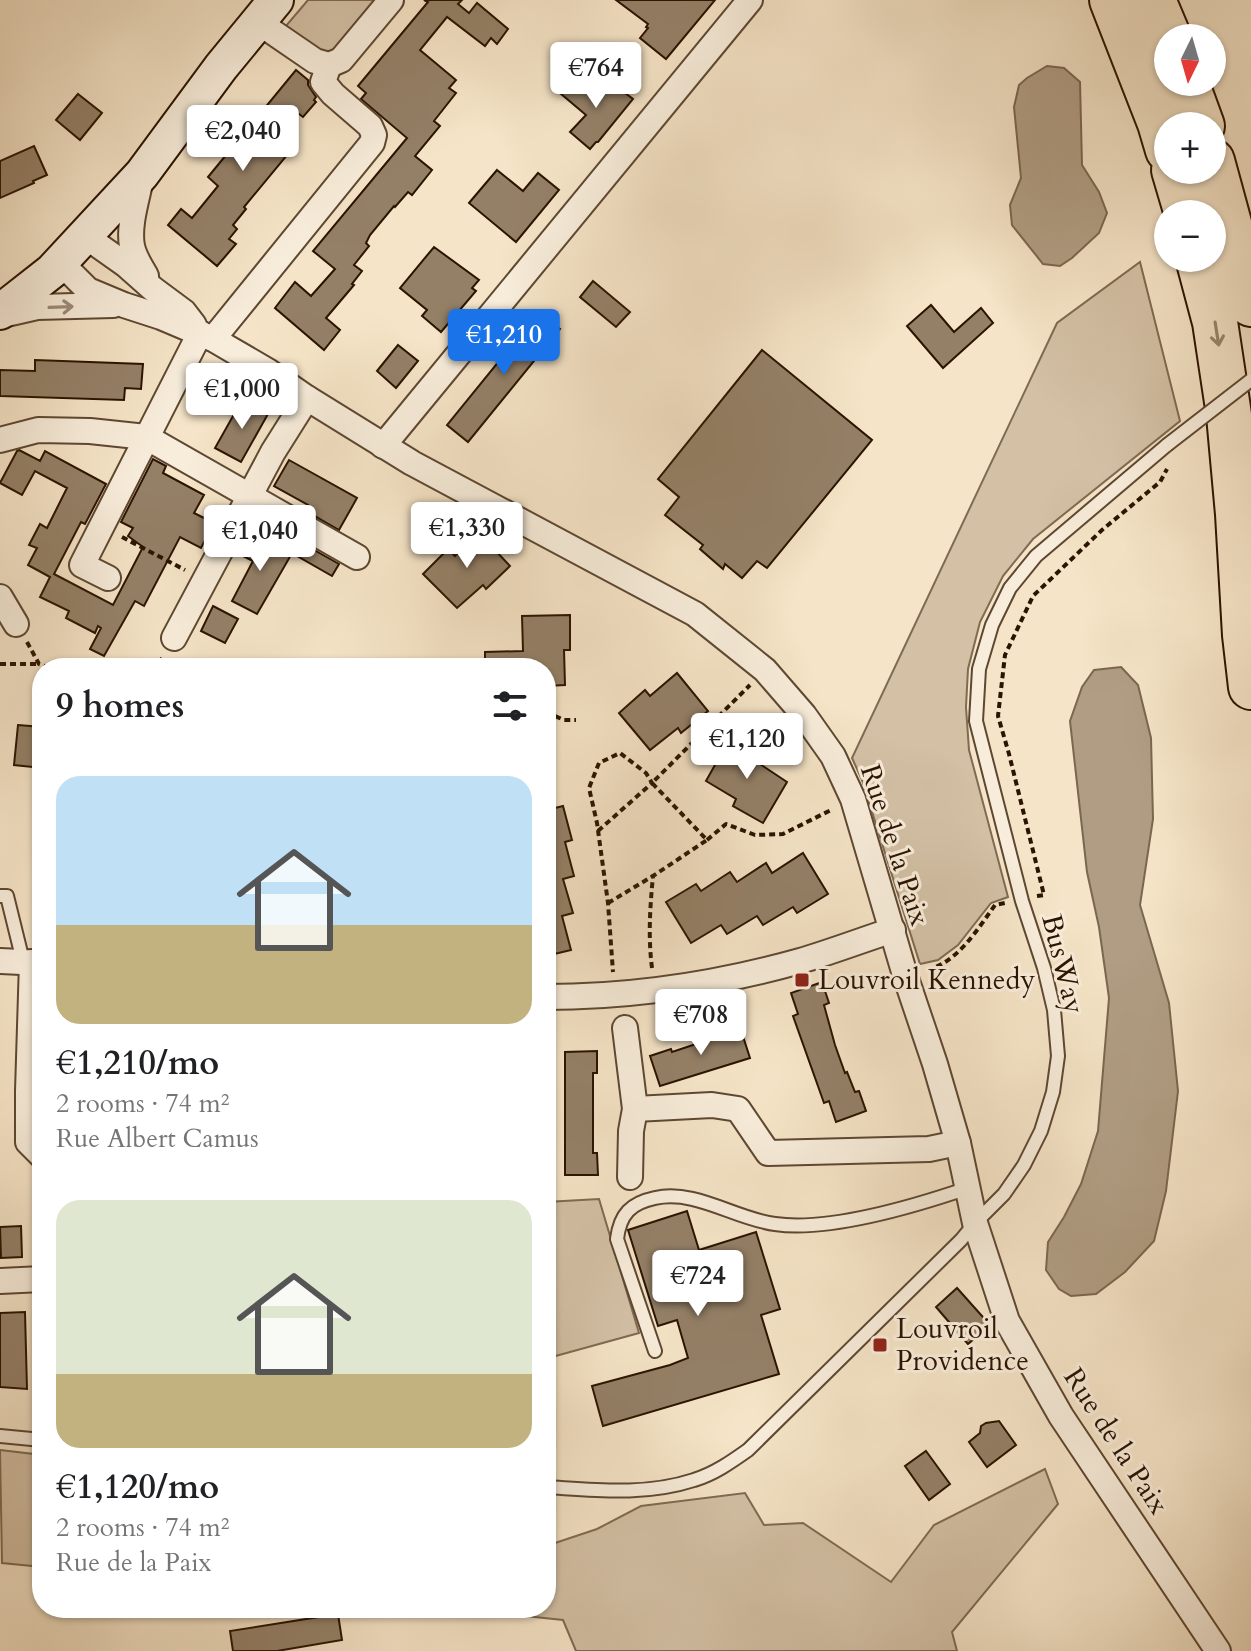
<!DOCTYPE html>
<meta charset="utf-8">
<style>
:root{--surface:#fff;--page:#f6f6f6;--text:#202124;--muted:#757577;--accent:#1a73e8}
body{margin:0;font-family:Cardo,serif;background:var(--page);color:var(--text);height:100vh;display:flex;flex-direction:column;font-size:30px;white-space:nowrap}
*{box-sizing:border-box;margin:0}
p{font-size:26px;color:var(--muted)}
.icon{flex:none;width:44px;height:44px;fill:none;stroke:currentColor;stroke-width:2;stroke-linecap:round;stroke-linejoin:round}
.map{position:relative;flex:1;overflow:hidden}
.details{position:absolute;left:32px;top:658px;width:524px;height:960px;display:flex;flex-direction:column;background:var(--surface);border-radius:32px;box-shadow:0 2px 6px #0004}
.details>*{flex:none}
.needle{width:52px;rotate:185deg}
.fabs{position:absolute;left:1154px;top:24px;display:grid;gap:16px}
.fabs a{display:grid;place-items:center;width:72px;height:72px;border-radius:50%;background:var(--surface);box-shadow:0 2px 6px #0004;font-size:40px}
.price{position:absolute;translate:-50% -68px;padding:0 18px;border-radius:8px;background:#fff;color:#222;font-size:26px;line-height:52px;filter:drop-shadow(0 2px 4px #0008)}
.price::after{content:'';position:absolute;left:50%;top:48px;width:24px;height:18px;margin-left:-12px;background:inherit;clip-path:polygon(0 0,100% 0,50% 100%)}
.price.current{background:var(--accent);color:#fff}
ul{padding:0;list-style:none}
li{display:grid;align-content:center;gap:16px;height:424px;padding:0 24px}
li span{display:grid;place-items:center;height:248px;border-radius:24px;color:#555}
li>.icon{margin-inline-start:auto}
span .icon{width:144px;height:144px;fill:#fffc;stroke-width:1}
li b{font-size:34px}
h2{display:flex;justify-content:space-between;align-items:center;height:96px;padding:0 24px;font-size:34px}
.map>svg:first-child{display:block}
.green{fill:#d3c0a5;stroke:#7f6a52;stroke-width:2}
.water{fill:#b09d83;stroke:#7b664f;stroke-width:2}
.building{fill:#948067;stroke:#2b1300;stroke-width:2}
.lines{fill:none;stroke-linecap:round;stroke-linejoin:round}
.lane-casing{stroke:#5e4732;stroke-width:16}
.street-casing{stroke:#5e4732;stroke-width:28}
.secondary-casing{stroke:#2b1300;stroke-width:38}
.highway-casing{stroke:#2b1300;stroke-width:48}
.path{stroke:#2b1300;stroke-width:4;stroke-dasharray:6 4;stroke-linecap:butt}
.lane{stroke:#f8eddb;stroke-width:12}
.street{stroke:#f8eddb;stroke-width:24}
.secondary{stroke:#f8eddb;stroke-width:34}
.highway{stroke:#f5e4c7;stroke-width:44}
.lane-bridge-casing{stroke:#5e4732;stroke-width:16;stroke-linecap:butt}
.lane-bridge{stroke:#f8eddb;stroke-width:12}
.oneway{stroke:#9c8b78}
.oneway2{stroke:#9a866d}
.poi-dot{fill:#8f2418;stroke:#f8eddb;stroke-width:3}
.labels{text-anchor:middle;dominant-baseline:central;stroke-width:6;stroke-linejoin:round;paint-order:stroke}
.street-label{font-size:28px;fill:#2b1300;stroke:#f8eddb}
.poi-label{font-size:28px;fill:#2b1300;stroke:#f8eddb;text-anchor:start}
</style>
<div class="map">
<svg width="1251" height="1651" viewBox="0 0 1251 1651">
<rect width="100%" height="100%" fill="#f5e4c7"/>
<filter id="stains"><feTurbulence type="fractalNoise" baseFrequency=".0025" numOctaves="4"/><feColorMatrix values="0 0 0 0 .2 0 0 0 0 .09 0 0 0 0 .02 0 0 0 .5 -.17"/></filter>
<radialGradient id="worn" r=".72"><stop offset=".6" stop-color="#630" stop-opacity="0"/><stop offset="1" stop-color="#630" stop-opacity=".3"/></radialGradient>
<g class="green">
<path d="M 308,0 L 376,0 L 333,52 L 323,56 L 285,27 Z"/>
<path d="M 1140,262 L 1180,421 L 1033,539 L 1003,576 L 980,622 L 968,669 L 966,707 L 969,750 L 1008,897 L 991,903 L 958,945 L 938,960 L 920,964 L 862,780 L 852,758 L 1057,323 Z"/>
<path d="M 599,1199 L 639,1333 L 552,1357 L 546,1333 L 546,1202 Z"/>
<path d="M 0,1450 L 42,1455 L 42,1567 L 2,1563 Z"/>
<path d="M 1045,1469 L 1058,1504 L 952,1632 L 957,1651 L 576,1651 L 563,1620 L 446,1608 L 546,1608 L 546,1546 L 597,1529 L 641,1506 L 745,1493 L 764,1525 L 803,1523 L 891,1582 L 934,1525 Z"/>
</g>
<g class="water">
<path d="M 1047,66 L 1064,68 L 1080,82 L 1082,165 L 1099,192 L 1107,213 L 1099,233 L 1072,258 L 1060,266 L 1043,264 L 1012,225 L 1010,205 L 1021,178 L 1014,107 L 1019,85 L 1027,78 Z"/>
<path d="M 1121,667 L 1138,685 L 1151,738 L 1153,819 L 1140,905 L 1169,1003 L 1178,1091 L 1166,1191 L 1154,1241 L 1125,1272 L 1096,1294 L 1071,1296 L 1059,1289 L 1046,1270 L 1048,1242 L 1064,1217 L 1081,1184 L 1098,1131 L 1109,998 L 1099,927 L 1087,872 L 1070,721 L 1082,687 L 1094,670 Z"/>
</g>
<g class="building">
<path d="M 424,0 L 462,0 L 458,4 L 469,13 L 477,3 L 508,29 L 497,44 L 491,38 L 485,46 L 447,17 L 420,50 L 456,80 L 449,88 L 456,93 L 434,121 L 440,126 L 415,156 L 432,170 L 412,195 L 408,192 L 395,207 L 394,206 L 370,235 L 366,243 L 369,246 L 354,265 L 362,271 L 352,284 L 354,285 L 326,318 L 340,330 L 324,350 L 275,308 L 295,282 L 311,296 L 335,269 L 313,251 L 407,138 L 361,99 L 366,93 L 358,86 L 428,2 Z"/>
<path d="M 616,0 L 715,0 L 666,59 L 640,38 L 648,28 L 646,27 L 648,24 Z"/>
<path d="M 296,70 L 308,80 L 308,85 L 316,97 L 314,100 L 316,102 L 303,117 L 295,111 L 271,140 L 288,154 L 244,207 L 246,209 L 233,225 L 237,229 L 229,239 L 236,244 L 217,266 L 168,225 L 181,209 L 192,218 L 218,186 L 208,177 Z"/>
<path d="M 572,78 L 592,95 L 600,86 L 606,90 L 612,83 L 633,99 L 598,142 L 596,142 L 590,149 L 570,132 L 586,115 L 560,93 Z"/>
<path d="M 78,94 L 102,113 L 80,140 L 56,120 Z"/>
<path d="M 34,146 L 47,175 L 33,181 L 34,183 L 0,198 L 0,161 Z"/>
<path d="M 497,170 L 523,191 L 538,173 L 559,190 L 516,242 L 469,203 Z"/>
<path d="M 434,247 L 479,280 L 472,288 L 476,291 L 441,332 L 422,316 L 427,310 L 400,288 Z"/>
<path d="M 593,281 L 630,312 L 616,327 L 580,297 Z"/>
<path d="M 931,305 L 954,332 L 981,308 L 993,323 L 943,368 L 907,326 Z"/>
<path d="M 539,312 L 560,329 L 468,442 L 447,425 Z"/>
<path d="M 398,345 L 418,361 L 396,388 L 377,371 Z"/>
<path d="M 762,350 L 872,440 L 767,568 L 757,561 L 742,578 L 725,564 L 723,569 L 700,549 L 703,545 L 665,515 L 679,497 L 658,479 Z"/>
<path d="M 35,360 L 143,364 L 141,389 L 125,388 L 124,400 L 0,396 L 0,370 L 35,371 Z"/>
<path d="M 242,400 L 268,414 L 241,462 L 215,448 Z"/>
<path d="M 19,450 L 40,461 L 45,451 L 106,484 L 85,524 L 81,522 L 54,574 L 113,605 L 143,547 L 128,536 L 133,528 L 121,522 L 153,459 L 166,466 L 163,473 L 204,495 L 194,513 L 214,523 L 201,548 L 180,537 L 144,606 L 135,601 L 104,656 L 90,649 L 101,628 L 98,626 L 95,633 L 66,618 L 69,611 L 40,597 L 50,577 L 28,565 L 37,548 L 29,545 L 40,524 L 47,528 L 67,488 L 35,471 L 22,495 L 0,483 L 17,451 Z"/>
<path d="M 289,460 L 357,498 L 339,530 L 306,511 L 308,505 L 274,486 Z"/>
<path d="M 477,531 L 510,566 L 486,589 L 483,585 L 457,608 L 423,574 L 448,549 L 455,556 Z"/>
<path d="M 252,533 L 291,555 L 257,614 L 232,601 L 253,561 L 241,555 Z"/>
<path d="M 291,537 L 339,564 L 332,576 L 285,549 Z"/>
<path d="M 213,606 L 238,619 L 225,643 L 201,631 Z"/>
<path d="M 570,615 L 570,650 L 564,650 L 565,685 L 546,686 L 546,668 L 485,668 L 485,652 L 523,651 L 522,616 Z"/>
<path d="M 677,673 L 708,711 L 681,733 L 678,728 L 650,750 L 619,713 L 645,690 L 650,696 Z"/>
<path d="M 18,725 L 42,727 L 42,768 L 14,765 Z"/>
<path d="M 729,740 L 760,757 L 757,762 L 787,782 L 763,823 L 733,806 L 736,799 L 706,781 Z"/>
<path d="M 551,795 L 555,808 L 563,806 L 572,840 L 565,842 L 574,876 L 563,879 L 573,913 L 562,916 L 571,950 L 546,956 L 546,796 Z"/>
<path d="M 803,853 L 828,894 L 797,913 L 793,907 L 763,925 L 757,916 L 727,934 L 721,925 L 691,943 L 666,902 L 696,884 L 701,891 L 730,872 L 737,882 L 766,863 L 772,873 Z"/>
<path d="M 822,982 L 829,1003 L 824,1005 L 835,1045 L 845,1073 L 847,1072 L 855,1092 L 859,1091 L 866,1111 L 836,1122 L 829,1101 L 824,1103 L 793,1016 L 798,1014 L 791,993 Z"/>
<path d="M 740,1027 L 750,1058 L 660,1086 L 650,1056 L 671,1049 L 672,1052 L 720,1036 L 719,1033 Z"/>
<path d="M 597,1051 L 597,1073 L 593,1073 L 593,1153 L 597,1153 L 598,1175 L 565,1175 L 565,1052 Z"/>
<path d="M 687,1211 L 699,1250 L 756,1232 L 780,1309 L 761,1315 L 779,1374 L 603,1426 L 592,1386 L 670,1365 L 688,1358 L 677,1320 L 658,1326 L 628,1230 Z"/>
<path d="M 21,1226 L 22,1257 L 1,1258 L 0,1227 Z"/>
<path d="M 957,1288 L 990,1325 L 968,1344 L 936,1307 Z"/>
<path d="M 25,1312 L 27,1389 L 0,1387 L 0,1313 Z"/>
<path d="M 999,1421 L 1016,1445 L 987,1467 L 969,1442 L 980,1433 L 981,1426 L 986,1423 Z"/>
<path d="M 926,1451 L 950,1484 L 929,1500 L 905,1466 Z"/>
<path d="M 338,1614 L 342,1640 L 277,1651 L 233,1651 L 230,1631 Z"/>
</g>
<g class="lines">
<defs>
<g id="lane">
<path d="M 0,896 L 7,896 L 23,961"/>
<path d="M 655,1351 L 617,1239 C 620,1214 631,1203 655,1198 C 696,1189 735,1219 775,1224 C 830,1232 915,1206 968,1188"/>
<path d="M 0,1436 L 42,1440"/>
<path d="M 546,1487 C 596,1490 645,1496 694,1480 C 714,1474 731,1462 748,1450 L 961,1240 L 975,1223 L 1004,1194 L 1024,1165 L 1041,1131 L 1053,1092 L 1058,1056 L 1054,1010 L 1044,968 L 1022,901 L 976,721 L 979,669 L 992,625 L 1010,588 L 1036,556 L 1167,445"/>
</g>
<g id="street">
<path d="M 258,22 L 315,61 L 329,65 L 341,60 L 391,0"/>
<path d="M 142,174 C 138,196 128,224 132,246 C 134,257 141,267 146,276"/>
<path d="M 85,236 L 126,265 L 153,289 L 184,312 L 194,325"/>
<path d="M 60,262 L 88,290 L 124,305 L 161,317 L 213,339 L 268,371 L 307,398 L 412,463 L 695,614 L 765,670 L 804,715 L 833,756 L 853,799 L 905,975 L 935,1064 L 958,1143 L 975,1223 L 1007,1321 L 1061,1416 L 1218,1651"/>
<path d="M 2,315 L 37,307 L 113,305"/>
<path d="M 213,339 L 372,143 L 374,135 L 370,126 L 333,94 L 323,82 L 329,65"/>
<path d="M 0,440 L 38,430 L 90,431 L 146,437 L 357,557"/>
<path d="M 383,446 L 750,0"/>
<path d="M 108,578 L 82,565 L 200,333"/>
<path d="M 0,597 L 16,624"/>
<path d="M 174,638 L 273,452 L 307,398"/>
<path d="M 0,961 L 42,963"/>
<path d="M 32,962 L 28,1091 L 28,1142 L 42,1156"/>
<path d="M 546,997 C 631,997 718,984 800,961 C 831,952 862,940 893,930"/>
<path d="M 625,1028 L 635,1109 L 631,1131 L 630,1177"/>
<path d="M 635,1109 L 712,1105 L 738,1109 L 768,1153 L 929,1149 L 958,1143"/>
<path d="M 0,1281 L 42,1279"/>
</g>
<path id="secondary" d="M 0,312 L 52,271 L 142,174 L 221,67 L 276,0"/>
<g id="highway">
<path d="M 1112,0 L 1160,123 L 1168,150"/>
<path d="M 1153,0 L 1169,38"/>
<path d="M 1186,82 L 1202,126"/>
<path d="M 1212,161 L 1251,304"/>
<path d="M 1174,170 L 1187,214"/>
<path d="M 1198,258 L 1215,322 L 1229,415 L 1238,514 L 1245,635 L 1251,687"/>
</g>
</defs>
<use href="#lane" class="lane-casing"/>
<use href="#street" class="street-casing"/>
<use href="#secondary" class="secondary-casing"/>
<use href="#highway" class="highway-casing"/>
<g class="path">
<path d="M 122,537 L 185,570"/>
<path d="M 27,642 L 39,664 L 51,668"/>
<path d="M 0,664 L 39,664"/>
<path d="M 157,668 L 162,658"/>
<path d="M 546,712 L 564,720 L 576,720"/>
<path d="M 598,831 L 652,783 L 646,773 L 620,753 L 599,763 L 589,788 L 597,823 L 608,903 L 613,972"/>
<path d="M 707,840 L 726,824 L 755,835 L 783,834 L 831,810"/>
<path d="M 1037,896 L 1044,895 L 1009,754 L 998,716 L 1005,655 L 1033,596 L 1102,530 L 1160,482 L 1167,469"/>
<path d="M 608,903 L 653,876"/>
<path d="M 652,968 C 648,937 650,907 653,876 L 707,840 L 652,783 L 750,685"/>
<path d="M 927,970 C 958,962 977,930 995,905 L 1005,903"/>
</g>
<use href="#lane" class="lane"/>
<use href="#street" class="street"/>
<use href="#secondary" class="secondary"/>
<use href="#highway" class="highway"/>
<defs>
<path id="lane-bridge" d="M 1167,445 L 1251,380"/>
</defs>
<use href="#lane-bridge" class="lane-bridge-casing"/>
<use href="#lane-bridge" class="lane-bridge"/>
</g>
<defs><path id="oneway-shaft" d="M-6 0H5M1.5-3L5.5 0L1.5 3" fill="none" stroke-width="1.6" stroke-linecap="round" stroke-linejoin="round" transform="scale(2)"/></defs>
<use class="oneway" href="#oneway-shaft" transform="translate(61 307) rotate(-2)"/>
<use class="oneway2" href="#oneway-shaft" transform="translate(1217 334) rotate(81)"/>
<g class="poi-dot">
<rect x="794" y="972" width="16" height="16" rx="4"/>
<rect x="872" y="1337" width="16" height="16" rx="4"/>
</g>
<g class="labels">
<g class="street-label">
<text transform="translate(895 845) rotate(72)">Rue de la Paix</text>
<text transform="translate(1063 964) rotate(76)">BusWay</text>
<text transform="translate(1116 1441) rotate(57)">Rue de la Paix</text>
</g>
<g class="poi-label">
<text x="818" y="980">Louvroil Kennedy</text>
<text x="896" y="1329">Louvroil<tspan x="896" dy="32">Providence</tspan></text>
</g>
</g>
<rect width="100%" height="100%" filter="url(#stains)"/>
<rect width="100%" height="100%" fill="url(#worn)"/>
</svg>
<div class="fabs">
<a><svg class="needle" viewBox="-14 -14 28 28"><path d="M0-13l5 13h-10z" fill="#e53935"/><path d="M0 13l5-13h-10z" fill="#757577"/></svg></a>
<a>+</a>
<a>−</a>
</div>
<b class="price" style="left:596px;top:110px">€764</b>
<b class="price" style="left:243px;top:173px">€2,040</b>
<b class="price current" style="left:504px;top:377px">€1,210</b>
<b class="price" style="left:242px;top:431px">€1,000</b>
<b class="price" style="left:467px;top:570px">€1,330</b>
<b class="price" style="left:260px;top:573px">€1,040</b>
<b class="price" style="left:747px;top:781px">€1,120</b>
<b class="price" style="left:701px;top:1057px">€708</b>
<b class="price" style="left:698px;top:1318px">€724</b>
<section class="details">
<h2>9 homes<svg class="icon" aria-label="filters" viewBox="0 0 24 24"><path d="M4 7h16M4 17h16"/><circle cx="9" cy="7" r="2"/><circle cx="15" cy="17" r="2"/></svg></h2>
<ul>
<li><span style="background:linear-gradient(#bfe0f5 60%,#c2b280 0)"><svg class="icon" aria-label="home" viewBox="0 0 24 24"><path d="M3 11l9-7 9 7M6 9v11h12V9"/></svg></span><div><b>€1,210/mo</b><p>2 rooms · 74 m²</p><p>Rue Albert Camus</p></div></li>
<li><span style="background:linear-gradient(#dfe7d0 70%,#c2b280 0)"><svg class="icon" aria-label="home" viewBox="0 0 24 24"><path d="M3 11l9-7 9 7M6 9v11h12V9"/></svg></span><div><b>€1,120/mo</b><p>2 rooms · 74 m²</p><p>Rue de la Paix</p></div></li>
</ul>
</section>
</div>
